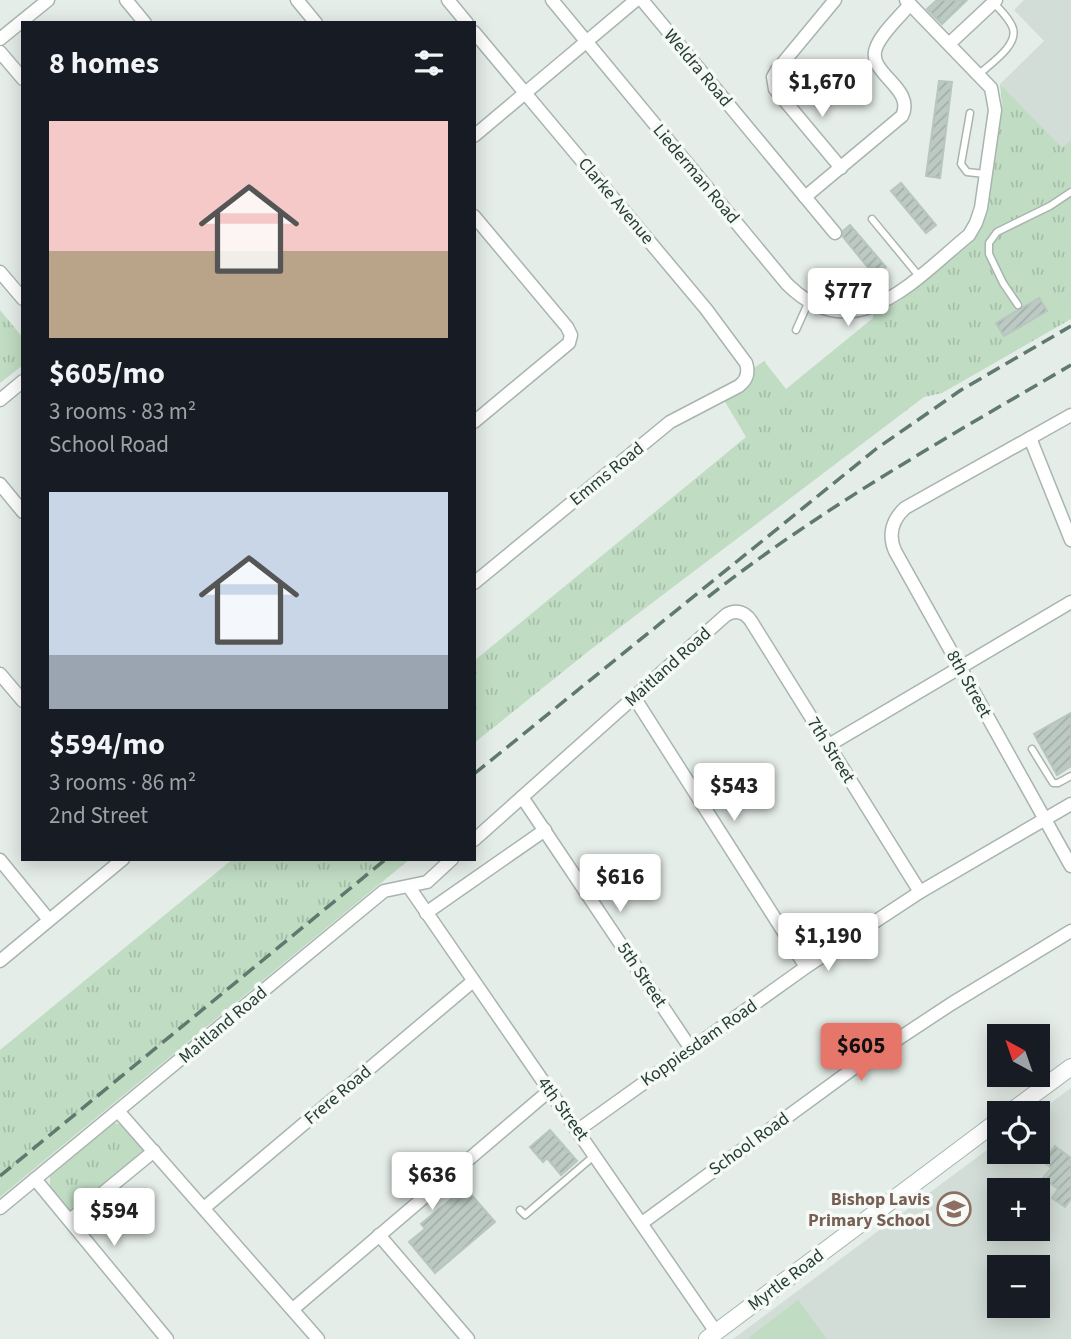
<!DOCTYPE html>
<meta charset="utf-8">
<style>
:root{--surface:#171b24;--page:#20242c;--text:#f1f3f6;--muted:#9ea1a6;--accent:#e6756a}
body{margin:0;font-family:"Source Sans 3",sans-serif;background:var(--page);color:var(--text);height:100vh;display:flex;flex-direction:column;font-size:26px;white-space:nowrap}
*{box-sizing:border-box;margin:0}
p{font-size:23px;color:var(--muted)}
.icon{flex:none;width:38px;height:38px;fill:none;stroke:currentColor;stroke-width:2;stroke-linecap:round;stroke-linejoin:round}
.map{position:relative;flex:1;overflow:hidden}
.panel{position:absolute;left:21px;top:21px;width:455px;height:840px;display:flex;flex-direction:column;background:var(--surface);border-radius:0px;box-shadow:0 4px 18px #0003}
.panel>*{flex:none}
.needle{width:46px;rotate:320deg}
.controls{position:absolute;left:987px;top:1024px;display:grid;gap:14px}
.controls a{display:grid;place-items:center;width:63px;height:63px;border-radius:0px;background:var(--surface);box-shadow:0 4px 18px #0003;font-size:35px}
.price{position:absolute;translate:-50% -60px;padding:0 16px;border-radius:7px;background:#fff;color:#222;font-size:23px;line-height:46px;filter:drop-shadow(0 2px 4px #0008)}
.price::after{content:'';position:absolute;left:50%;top:42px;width:21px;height:16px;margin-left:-10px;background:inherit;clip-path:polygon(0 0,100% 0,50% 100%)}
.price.on{background:var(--accent);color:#111}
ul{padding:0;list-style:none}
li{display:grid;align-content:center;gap:14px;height:371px;padding:0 28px}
li span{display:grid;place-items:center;height:217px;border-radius:0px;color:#555}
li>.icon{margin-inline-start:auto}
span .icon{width:126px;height:126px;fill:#fffc;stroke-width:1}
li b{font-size:30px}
h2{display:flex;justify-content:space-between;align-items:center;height:84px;padding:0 28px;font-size:30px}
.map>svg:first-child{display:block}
.built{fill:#d3ddd7;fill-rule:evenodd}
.grass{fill:url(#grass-tufts)}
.pitch{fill:#c0dcc3}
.building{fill:url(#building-hatch);stroke:#b8c6be;stroke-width:2}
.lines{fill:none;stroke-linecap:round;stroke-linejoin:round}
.service-casing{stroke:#a8b5ae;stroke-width:9}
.minor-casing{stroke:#a8b5ae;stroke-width:15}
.tertiary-casing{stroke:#a8b5ae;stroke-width:18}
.service{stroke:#fff;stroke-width:6}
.minor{stroke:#fff;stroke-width:12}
.tertiary{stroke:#fff;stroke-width:16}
.rail{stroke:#60796e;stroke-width:3.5;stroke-dasharray:14 7;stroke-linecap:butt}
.labels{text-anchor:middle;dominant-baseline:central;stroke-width:7;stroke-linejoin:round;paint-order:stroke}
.street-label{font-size:18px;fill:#263d33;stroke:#f5faf7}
.education-label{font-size:18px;font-weight:bold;fill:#785e54;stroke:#f5faf7;text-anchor:end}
</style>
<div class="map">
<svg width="1071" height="1339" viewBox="0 0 1071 1339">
<defs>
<pattern id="grass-tufts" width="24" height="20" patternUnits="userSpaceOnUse" patternTransform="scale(1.75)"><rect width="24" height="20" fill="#c0dcc3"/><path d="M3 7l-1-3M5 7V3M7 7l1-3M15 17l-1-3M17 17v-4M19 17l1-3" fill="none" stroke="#a5bea8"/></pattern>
<pattern id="building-hatch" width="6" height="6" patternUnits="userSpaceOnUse" patternTransform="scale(1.75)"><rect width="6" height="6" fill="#bdcac4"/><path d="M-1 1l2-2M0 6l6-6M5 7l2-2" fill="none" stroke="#a2aea9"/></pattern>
</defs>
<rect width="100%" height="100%" fill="#e5ede8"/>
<g class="built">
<path d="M 1024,0 L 1071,0 L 1071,140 L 1062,149 L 1000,84 L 1044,41 L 1014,10 Z"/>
<path d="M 1071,1088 L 1071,1339 L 733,1339 L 999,1141 L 999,1152 L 1038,1152 L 1037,1113 ZM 999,1190 L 1038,1190 L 1038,1228 L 999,1228 ZM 999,1267 L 1038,1267 L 1038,1306 L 999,1306 Z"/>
</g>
<g class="grass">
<path d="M 1000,84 L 1062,148 L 1071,140 L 1071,319 L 942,393 L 924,397 L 590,650 L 474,743 L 474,661 L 746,437 L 724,400 C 738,392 756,387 754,368 L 764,361 L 786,389 L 873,318 L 873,314 L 888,308 L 901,300 L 976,237 L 983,224 L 988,205 L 1002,104 Z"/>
<path d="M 0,310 L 23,338 L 23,365 L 0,383 Z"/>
<path d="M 233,859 L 410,859 L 0,1197 L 0,1050 Z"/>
<path d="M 114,1123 L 122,1124 L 146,1150 L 146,1153 L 72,1212 L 70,1211 L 50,1187 L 50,1176 Z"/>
</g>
<path class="pitch" d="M 798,1300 L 827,1339 L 747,1339 Z"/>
<g class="building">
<path d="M 937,0 L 967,0 L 942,24 L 927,9 Z"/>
<path d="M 939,81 L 952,82 L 940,178 L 926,176 Z"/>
<path d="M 901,183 L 936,225 L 926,233 L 891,191 Z"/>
<path d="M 850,225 L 886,267 L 875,276 L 843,237 L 843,231 Z"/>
<path d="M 1039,298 L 1047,311 L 1004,336 L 996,323 Z"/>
<path d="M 1071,713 L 1071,766 L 1057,775 L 1034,734 Z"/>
<path d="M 550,1130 L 577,1161 L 561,1175 L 547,1158 L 543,1162 L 530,1147 Z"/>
<path d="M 1055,1146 L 1071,1158 L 1071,1199 L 1065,1207 L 1052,1198 L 1058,1189 L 1043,1178 L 1051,1168 L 1043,1162 Z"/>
<path d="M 469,1192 L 495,1222 L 435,1273 L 409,1242 L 425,1229 L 421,1224 L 456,1195 L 460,1199 Z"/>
</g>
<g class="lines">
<defs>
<g id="service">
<path d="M 978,75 C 990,64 1021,44 1012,26 C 1008,17 1000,10 994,3"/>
<path d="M 970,113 L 961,164 L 967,172 L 985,174"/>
<path d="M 872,219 L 919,276"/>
<path d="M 1018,305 L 1003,283 L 989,254 L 989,243 L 997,232 L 1050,206 L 1071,192"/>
<path d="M 796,330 L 809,301"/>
<path d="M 1032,749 L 1053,783 L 1058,783 L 1071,776"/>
<path d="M 520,1210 L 525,1215 L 595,1155"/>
</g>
<g id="minor">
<path d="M 126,0 L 145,23"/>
<path d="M 297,0 L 316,23"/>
<path d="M 448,0 L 467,23"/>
<path d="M 552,0 L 787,284 C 855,352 916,278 969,235 L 976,223 L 981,208 L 995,110 L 991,88 L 906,0"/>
<path d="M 642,0 L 835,233"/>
<path d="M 835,0 L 777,70 L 773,77 L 775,89 L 841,168"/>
<path d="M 474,32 L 706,309 L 746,363 C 749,372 747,380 739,386 L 670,422 L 474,583"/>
<path d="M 0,39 L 48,0"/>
<path d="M 950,43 L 996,0"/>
<path d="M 0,52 L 23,79"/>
<path d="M 474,136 L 636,0"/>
<path d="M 805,197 L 902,116 C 916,88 866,73 876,48 C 881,33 900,17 910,4"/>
<path d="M 474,216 L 567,327 L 571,335 L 569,343 L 474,422"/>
<path d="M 0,272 L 23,299"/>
<path d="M 0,400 L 23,381"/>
<path d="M 1071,415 L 905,508 C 892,520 888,535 895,551 L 1071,866"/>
<path d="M 1030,438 L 1071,540"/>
<path d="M 0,484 L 23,512"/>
<path d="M 0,674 L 23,701"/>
<path d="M 634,697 L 806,967"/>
<path d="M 829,745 L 1071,602"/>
<path d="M 522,797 L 691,1049"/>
<path d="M 474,840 L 726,615 C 736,609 745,612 751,621 L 920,892"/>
<path d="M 0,860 L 49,920"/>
<path d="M 409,887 L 716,1332"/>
<path d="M 426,913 L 545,830"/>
<path d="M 0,961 L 123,859"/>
<path d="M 118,1111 L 318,1339"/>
<path d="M 578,1130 L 806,967 L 920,892 L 1071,804"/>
<path d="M 35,1179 L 167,1339"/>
<path d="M 0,1208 L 384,891 L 427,882 L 452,859"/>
<path d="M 204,1208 L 472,982"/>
<path d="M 70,1220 L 154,1151"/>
<path d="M 642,1223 L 854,1068 L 951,1004 L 1071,931"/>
<path d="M 379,1235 L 468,1339"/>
<path d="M 293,1309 L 549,1091"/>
</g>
<g id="tertiary">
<path d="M 1009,1113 L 1071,1067"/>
<path d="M 707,1339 L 999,1120"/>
</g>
</defs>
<use href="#service" class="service-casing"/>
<use href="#minor" class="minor-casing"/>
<use href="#tertiary" class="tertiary-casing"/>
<use href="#service" class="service"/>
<use href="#minor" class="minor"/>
<use href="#tertiary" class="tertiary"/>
<g class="rail">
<path d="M 708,597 C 821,508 948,437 1071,365"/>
<path d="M 474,774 L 876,449 L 961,390 L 1071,326"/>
<path d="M 0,1176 L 386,859"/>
</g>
</g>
<defs>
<symbol id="school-ring" viewBox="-11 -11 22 22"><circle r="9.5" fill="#f5faf7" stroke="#8d6e63" stroke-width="1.5"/><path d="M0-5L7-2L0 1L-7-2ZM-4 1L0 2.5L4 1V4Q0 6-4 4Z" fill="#8d6e63"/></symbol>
</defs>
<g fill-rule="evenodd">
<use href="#school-ring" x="935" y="1190" width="38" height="38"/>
</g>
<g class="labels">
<g class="street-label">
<text transform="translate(698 68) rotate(50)">Weldra Road</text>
<text transform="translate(696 174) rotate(50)">Liederman Road</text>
<text transform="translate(616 201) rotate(50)">Clarke Avenue</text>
<text transform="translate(607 474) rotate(-39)">Emms Road</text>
<text transform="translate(668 667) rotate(-42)">Maitland Road</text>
<text transform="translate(969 684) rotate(61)">8th Street</text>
<text transform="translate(831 750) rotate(58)">7th Street</text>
<text transform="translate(642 975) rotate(56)">5th Street</text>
<text transform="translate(223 1025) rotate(-40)">Maitland Road</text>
<text transform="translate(699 1043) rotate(-35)">Koppiesdam Road</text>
<text transform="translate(338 1095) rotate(-40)">Frere Road</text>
<text transform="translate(563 1109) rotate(54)">4th Street</text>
<text transform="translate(749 1144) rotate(-36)">School Road</text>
<text transform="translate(786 1280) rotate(-37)">Myrtle Road</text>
</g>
<g class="education-label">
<text x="930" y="1199">Bishop Lavis<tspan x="930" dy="21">Primary School</tspan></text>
</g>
</g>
</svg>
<div class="controls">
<a><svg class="needle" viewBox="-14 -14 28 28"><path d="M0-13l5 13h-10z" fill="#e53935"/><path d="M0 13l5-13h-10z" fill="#9ea1a6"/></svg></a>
<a><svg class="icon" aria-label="locate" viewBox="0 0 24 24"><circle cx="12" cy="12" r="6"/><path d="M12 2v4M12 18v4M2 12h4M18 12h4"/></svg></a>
<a>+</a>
<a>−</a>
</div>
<b class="price" style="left:822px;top:119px">$1,670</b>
<b class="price" style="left:848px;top:328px">$777</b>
<b class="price" style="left:734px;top:823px">$543</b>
<b class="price" style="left:620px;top:914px">$616</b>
<b class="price" style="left:828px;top:973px">$1,190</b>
<b class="price on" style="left:861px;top:1083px">$605</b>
<b class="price" style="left:432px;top:1212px">$636</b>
<b class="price" style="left:114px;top:1248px">$594</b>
<section class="panel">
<h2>8 homes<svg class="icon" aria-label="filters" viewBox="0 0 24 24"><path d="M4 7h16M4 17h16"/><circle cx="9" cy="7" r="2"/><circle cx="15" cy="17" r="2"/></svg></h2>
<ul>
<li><span style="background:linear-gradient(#f6c9c9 60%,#b9a48a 0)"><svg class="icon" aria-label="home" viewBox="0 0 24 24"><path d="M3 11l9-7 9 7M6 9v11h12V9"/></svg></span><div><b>$605/mo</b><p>3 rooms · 83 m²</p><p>School Road</p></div></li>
<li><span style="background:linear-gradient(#c9d6e8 75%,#9aa5b1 0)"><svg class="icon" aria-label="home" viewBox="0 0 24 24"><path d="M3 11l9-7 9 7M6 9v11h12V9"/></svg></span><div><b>$594/mo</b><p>3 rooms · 86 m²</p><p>2nd Street</p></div></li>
</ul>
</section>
</div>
